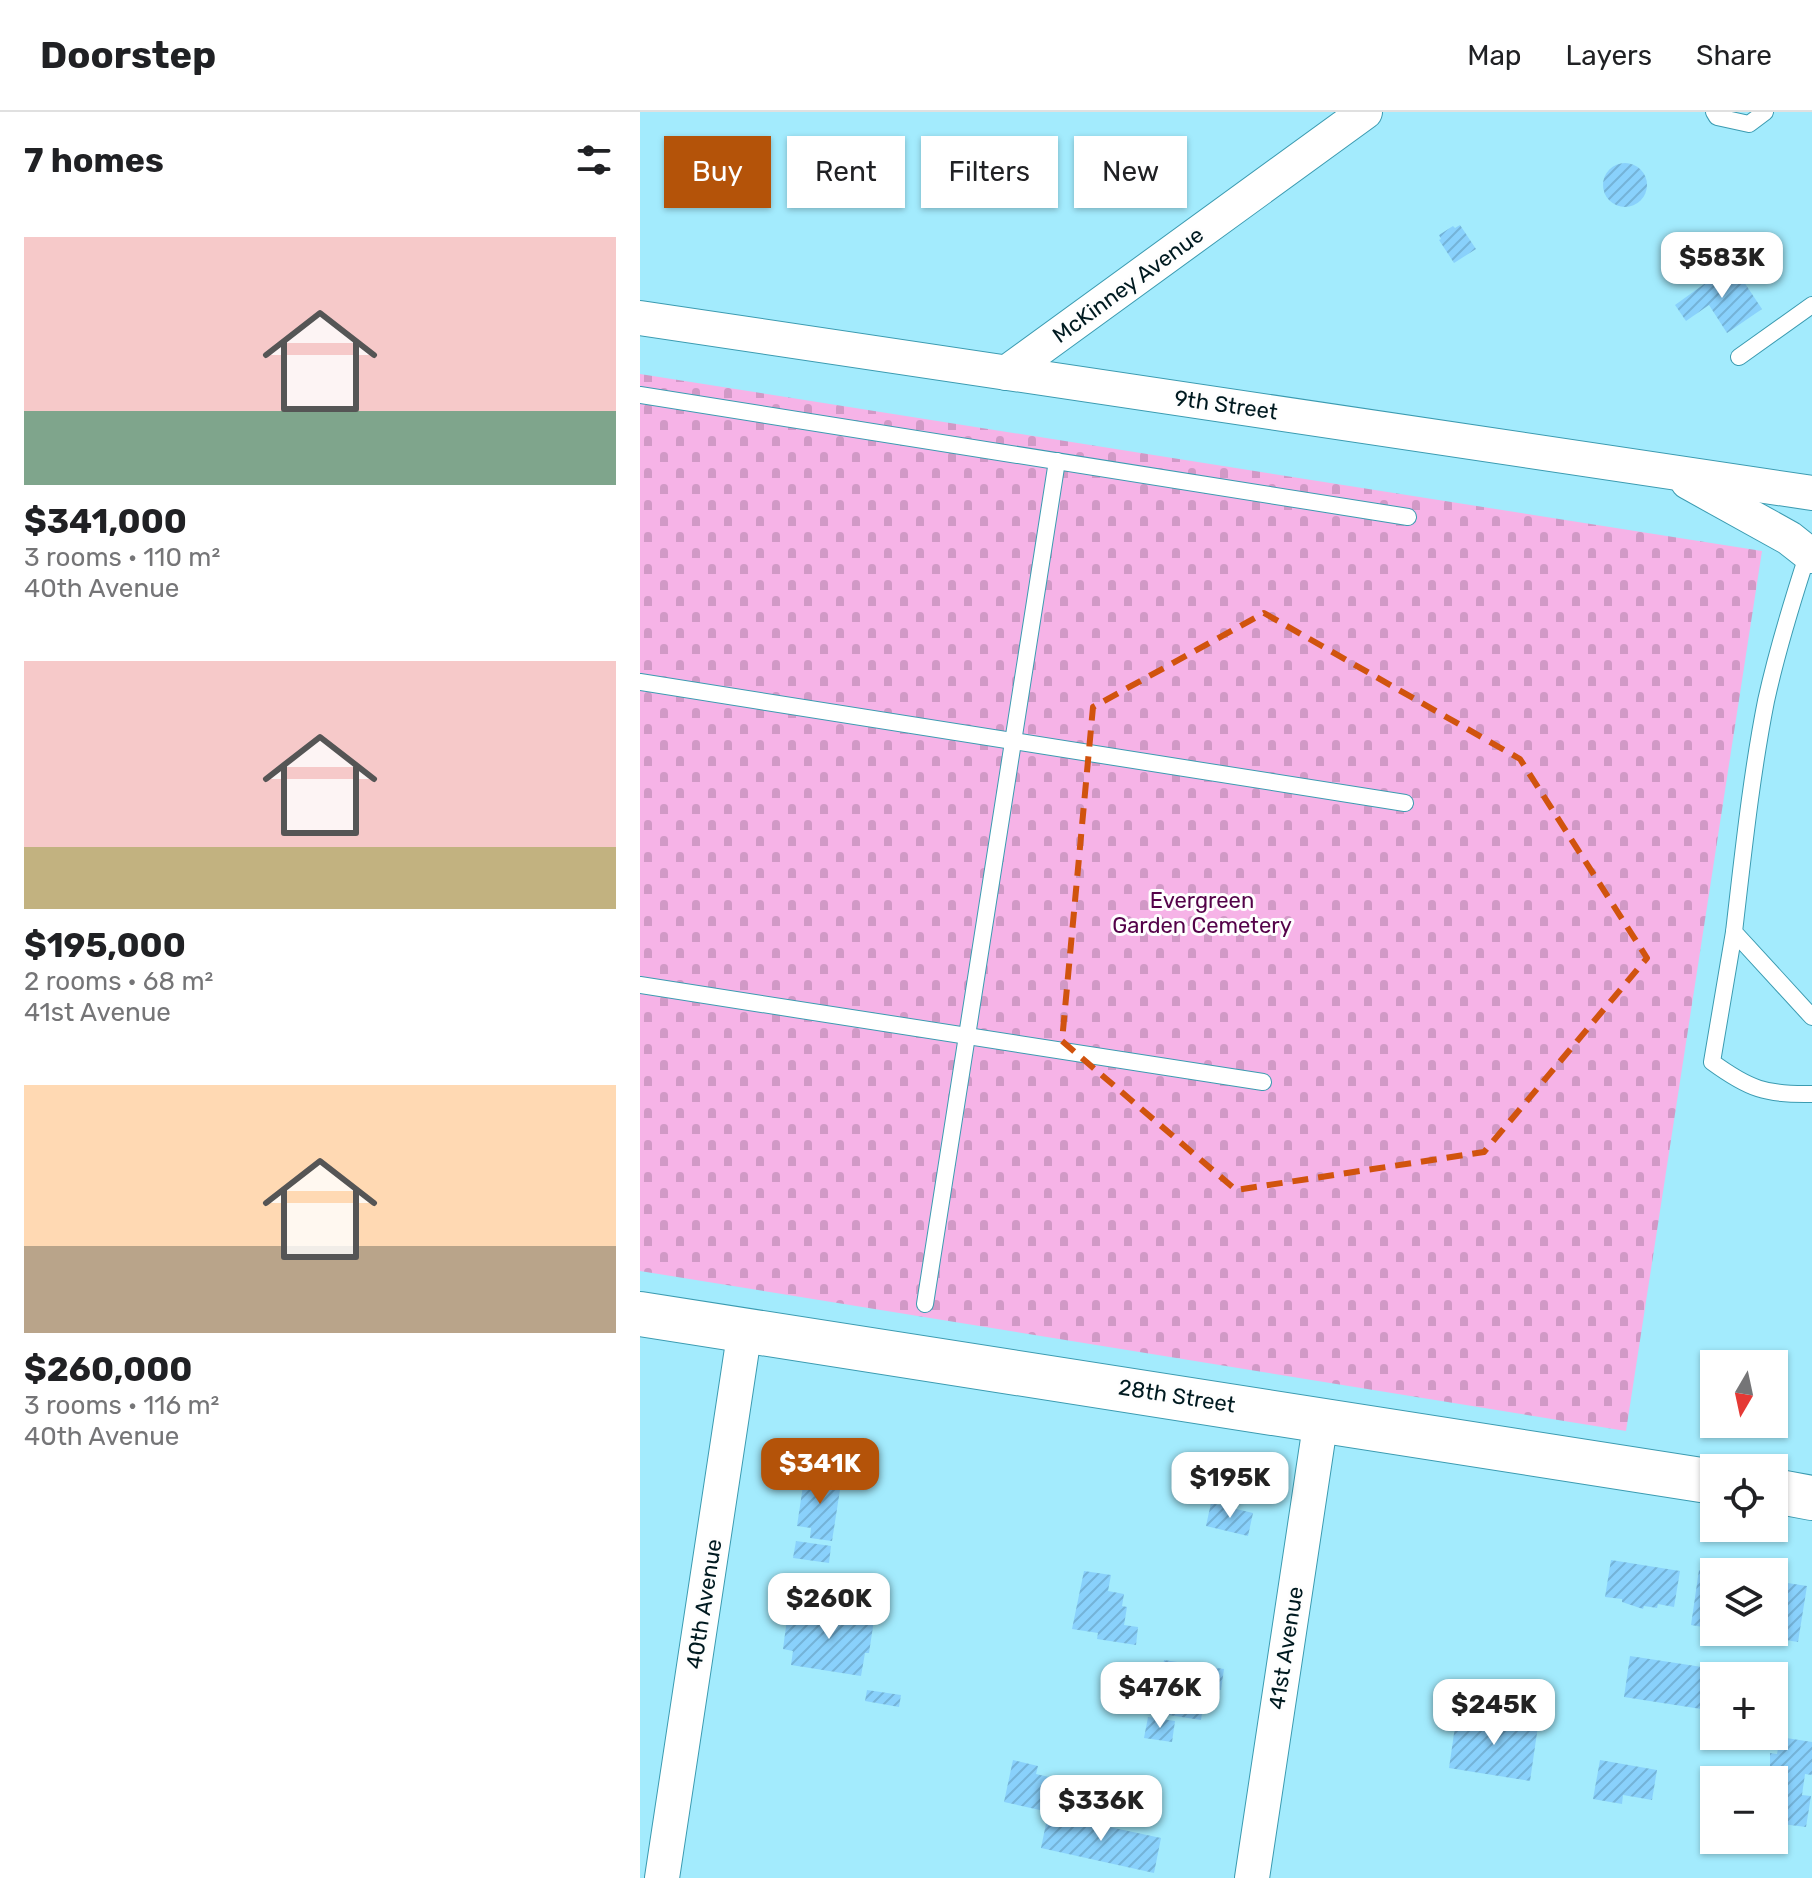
<!DOCTYPE html>
<meta charset="utf-8">
<style>
:root{--surface:#fff;--page:#f2f2f2;--text:#202124;--muted:#757577;--line:#e0e0e0;--accent:#b45309}
body{margin:0;font-family:Rubik,sans-serif;background:var(--page);color:var(--text);height:100vh;display:flex;flex-direction:column;font-size:30px;white-space:nowrap}
*{box-sizing:border-box;margin:0}
p{font-size:26px;color:var(--muted)}
.icon{flex:none;width:44px;height:44px;fill:none;stroke:currentColor;stroke-width:2;stroke-linecap:round;stroke-linejoin:round}
.map{position:relative;flex:1;overflow:hidden}
.details{display:flex;flex-direction:column;background:var(--surface);width:640px}
.details>*{flex:none}
.guide{position:absolute;left:24px;top:24px;width:760px;height:72px;display:flex;gap:16px}
.needle{width:52px;rotate:189deg}
.controls{position:absolute;left:1060px;top:1238px;display:grid;gap:16px}
.controls a{display:grid;place-items:center;width:88px;height:88px;border-radius:0px;background:var(--surface);box-shadow:0 2px 6px #0004;font-size:40px}
.price{position:absolute;translate:-50% -68px;padding:0 18px;border-radius:16px;background:#fff;color:#222;font-size:26px;line-height:52px;filter:drop-shadow(0 2px 4px #0008)}
.price::after{content:'';position:absolute;left:50%;top:48px;width:24px;height:18px;margin-left:-12px;background:inherit;clip-path:polygon(0 0,100% 0,50% 100%)}
.price.on{background:var(--accent);color:#fff}
ul{padding:0;list-style:none}
li{display:grid;align-content:center;gap:16px;height:424px;padding:0 24px}
li span{display:grid;place-items:center;height:248px;border-radius:0px;color:#555}
li>.icon{margin-inline-start:auto}
span .icon{width:144px;height:144px;fill:#fffc;stroke-width:1}
li b{font-size:34px}
h2{display:flex;justify-content:space-between;align-items:center;height:96px;padding:0 24px;font-size:34px}
.pill{padding:0 28px;border-radius:0px;background:var(--surface);box-shadow:0 2px 6px #0004;font-size:28px;line-height:72px}
.pill.on{background:var(--accent);color:#fff}
header{display:flex;align-items:center;gap:48px;box-sizing:border-box;height:112px;padding:0 40px;background:var(--surface);border-bottom:2px solid var(--line)}
header strong{font-size:38px}
nav{display:flex;gap:44px;margin-inline-start:auto;font-size:28px}
main{display:flex;flex:1;min-height:0}
.map>svg:first-child{display:block}
.cemetery{fill:url(#cemetery-stones)}
.building{fill:url(#building-hatch)}
.lines{fill:none;stroke-linecap:round;stroke-linejoin:round}
.service-casing{stroke:#3b9bb1;stroke-width:18}
.minor-casing{stroke:#3b9bb1;stroke-width:36}
.secondary-casing{stroke:#3b9bb1;stroke-width:46}
.service{stroke:#fff;stroke-width:16}
.minor{stroke:#fff;stroke-width:34}
.secondary{stroke:#fff;stroke-width:44}
.marked{fill:none;stroke:#d1530e;stroke-width:6;stroke-dasharray:16 10;stroke-linejoin:round}
.labels{text-anchor:middle;dominant-baseline:central;stroke-width:6;stroke-linejoin:round;paint-order:stroke}
.street-label{font-size:22px;fill:#001a20;stroke:#fefefe}
.park-label{font-size:22px;fill:#540249;stroke:#fefefe}
</style>
<header>
<strong>Doorstep</strong>
<nav><a>Map</a><a>Layers</a><a>Share</a></nav>
</header>
<main>
<section class="details">
<h2>7 homes<svg class="icon" aria-label="filters" viewBox="0 0 24 24"><path d="M4 7h16M4 17h16"/><circle cx="9" cy="7" r="2"/><circle cx="15" cy="17" r="2"/></svg></h2>
<ul>
<li><span style="background:linear-gradient(#f6c9c9 70%,#7fa58c 0)"><svg class="icon" aria-label="home" viewBox="0 0 24 24"><path d="M3 11l9-7 9 7M6 9v11h12V9"/></svg></span><div><b>$341,000</b><p>3 rooms · 110 m²</p><p>40th Avenue</p></div></li>
<li><span style="background:linear-gradient(#f6c9c9 75%,#c2b280 0)"><svg class="icon" aria-label="home" viewBox="0 0 24 24"><path d="M3 11l9-7 9 7M6 9v11h12V9"/></svg></span><div><b>$195,000</b><p>2 rooms · 68 m²</p><p>41st Avenue</p></div></li>
<li><span style="background:linear-gradient(#ffd9b3 65%,#b9a48a 0)"><svg class="icon" aria-label="home" viewBox="0 0 24 24"><path d="M3 11l9-7 9 7M6 9v11h12V9"/></svg></span><div><b>$260,000</b><p>3 rooms · 116 m²</p><p>40th Avenue</p></div></li>
</ul>
</section>
<div class="map">
<svg width="1172" height="1766" viewBox="0 0 1172 1766">
<defs>
<pattern id="cemetery-stones" width="16" height="16" patternUnits="userSpaceOnUse" patternTransform="scale(2)"><rect width="16" height="16" fill="#f6b3e7"/><path d="M2 7V4a2 2 0 0 1 4 0v3zM10 15v-3a2 2 0 0 1 4 0v3z" fill="#d199c6"/></pattern>
<pattern id="building-hatch" width="6" height="6" patternUnits="userSpaceOnUse" patternTransform="scale(2)"><rect width="6" height="6" fill="#89d1fc"/><path d="M-1 1l2-2M0 6l6-6M5 7l2-2" fill="none" stroke="#74b3d8"/></pattern>
</defs>
<rect width="100%" height="100%" fill="#a3ebfd"/>
<path class="cemetery" d="M 0,262 L 1122,439 L 986,1319 L 0,1159 Z"/>
<g class="building">
<circle cx="985" cy="73" r="22"/>
<path d="M 820,113 L 836,137 L 814,151 L 799,128 L 801,127 L 799,123 L 813,114 L 815,116 Z"/>
<path d="M 1092,152 L 1122,197 L 1087,221 L 1069,193 L 1046,209 L 1035,193 Z"/>
<path d="M 182,1362 L 202,1365 L 192,1429 L 170,1426 L 171,1416 L 157,1414 L 164,1367 L 181,1370 Z"/>
<path d="M 571,1391 L 613,1401 L 608,1424 L 566,1414 Z"/>
<path d="M 156,1429 L 191,1434 L 189,1451 L 153,1446 Z"/>
<path d="M 971,1448 L 1040,1459 L 1034,1495 L 1018,1492 L 1017,1496 L 1004,1494 L 1003,1497 L 982,1490 L 982,1487 L 965,1485 Z"/>
<path d="M 1059,1458 L 1074,1460 L 1074,1517 L 1051,1513 Z"/>
<path d="M 444,1459 L 471,1463 L 468,1479 L 484,1482 L 482,1494 L 487,1495 L 484,1513 L 498,1515 L 496,1533 L 457,1527 L 458,1521 L 432,1517 Z"/>
<path d="M 1134,1469 L 1167,1474 L 1158,1530 L 1107,1522 L 1134,1520 Z"/>
<path d="M 173,1472 L 209,1478 L 208,1488 L 171,1482 Z"/>
<path d="M 160,1496 L 234,1508 L 229,1541 L 225,1541 L 221,1564 L 151,1553 L 153,1539 L 143,1537 L 147,1507 L 158,1509 Z"/>
<path d="M 990,1544 L 1108,1562 L 1108,1564 L 1074,1564 L 1074,1599 L 984,1585 Z"/>
<path d="M 524,1548 L 584,1557 L 581,1578 L 566,1575 L 561,1608 L 516,1601 Z"/>
<path d="M 227,1578 L 261,1583 L 259,1595 L 225,1589 Z"/>
<path d="M 817,1601 L 898,1614 L 890,1669 L 809,1656 Z"/>
<path d="M 508,1605 L 535,1609 L 532,1630 L 504,1626 Z"/>
<path d="M 1140,1625 L 1172,1630 L 1172,1663 L 1165,1662 L 1162,1683 L 1171,1684 L 1166,1715 L 1134,1711 L 1134,1668 L 1126,1668 L 1127,1663 L 1130,1663 L 1130,1641 L 1137,1642 Z"/>
<path d="M 373,1648 L 398,1654 L 396,1662 L 458,1676 L 450,1709 L 364,1690 Z"/>
<path d="M 960,1648 L 1017,1658 L 1012,1688 L 983,1683 L 982,1692 L 953,1687 Z"/>
<path d="M 408,1702 L 521,1726 L 514,1761 L 401,1736 Z"/>
</g>
<g class="lines">
<defs>
<g id="service">
<path d="M 1074,0 L 1077,5 L 1109,12 L 1125,0"/>
<path d="M 1099,245 L 1172,193"/>
<path d="M 0,283 L 768,405"/>
<path d="M 1168,441 C 1152,490 1137,539 1126,589 C 1111,665 1103,743 1094,820 L 1172,905"/>
<path d="M 0,570 L 765,691"/>
<path d="M 1094,820 L 1072,950 C 1109,977 1126,983 1172,982"/>
<path d="M 0,873 L 623,970"/>
<path d="M 285,1192 L 417,349"/>
</g>
<g id="minor">
<path d="M 0,206 L 1172,381"/>
<path d="M 366,261 L 725,0"/>
<path d="M 1048,370 L 1149,426 L 1172,444"/>
<path d="M 22,1766 L 105,1217"/>
<path d="M 612,1766 L 681,1307"/>
</g>
<g id="secondary">
<path d="M 0,1202 L 1074,1370"/>
<path d="M 1134,1379 L 1172,1386"/>
</g>
</defs>
<use href="#service" class="service-casing"/>
<use href="#minor" class="minor-casing"/>
<use href="#secondary" class="secondary-casing"/>
<use href="#service" class="service"/>
<use href="#minor" class="minor"/>
<use href="#secondary" class="secondary"/>
</g>
<path class="marked" d="M 624,501 L 880,647 L 1007,846 L 844,1040 L 596,1078 L 422,929 L 453,595 Z"/>
<g class="labels">
<g class="street-label">
<text transform="translate(488 173) rotate(-36)">McKinney Avenue</text>
<text transform="translate(586 293) rotate(8)">9th Street</text>
<text transform="translate(537 1284) rotate(9)">28th Street</text>
<text transform="translate(64 1492) rotate(-81)">40th Avenue</text>
<text transform="translate(646 1536) rotate(-81)">41st Avenue</text>
</g>
<g class="park-label">
<text x="562" y="788">Evergreen<tspan x="562" dy="25">Garden Cemetery</tspan></text>
</g>
</g>
</svg>
<div class="controls">
<a><svg class="needle" viewBox="-14 -14 28 28"><path d="M0-13l5 13h-10z" fill="#e53935"/><path d="M0 13l5-13h-10z" fill="#757577"/></svg></a>
<a><svg class="icon" aria-label="locate" viewBox="0 0 24 24"><circle cx="12" cy="12" r="6"/><path d="M12 2v4M12 18v4M2 12h4M18 12h4"/></svg></a>
<a><svg class="icon" aria-label="layers" viewBox="0 0 24 24"><path d="M12 4l9 5-9 5-9-5zM3 14l9 5 9-5"/></svg></a>
<a>+</a>
<a>−</a>
</div>
<b class="price" style="left:1082px;top:188px">$583K</b>
<b class="price on" style="left:180px;top:1394px">$341K</b>
<b class="price" style="left:590px;top:1408px">$195K</b>
<b class="price" style="left:189px;top:1529px">$260K</b>
<b class="price" style="left:520px;top:1618px">$476K</b>
<b class="price" style="left:854px;top:1635px">$245K</b>
<b class="price" style="left:461px;top:1731px">$336K</b>
<div class="guide">
<a class="pill on">Buy</a>
<a class="pill">Rent</a>
<a class="pill">Filters</a>
<a class="pill">New</a>
</div>
</div>
</main>
